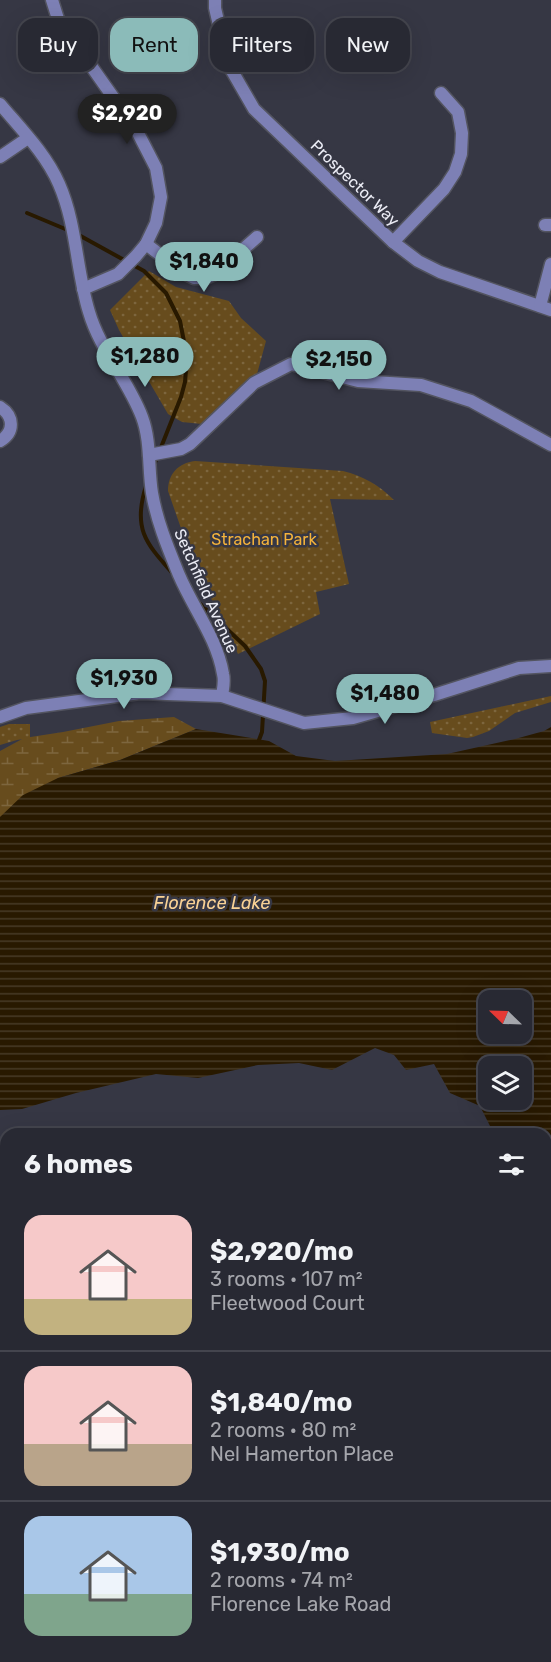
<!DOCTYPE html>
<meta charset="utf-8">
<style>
:root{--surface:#282933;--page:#30313b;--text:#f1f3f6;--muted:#a5a6ac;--line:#44454e;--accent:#8bbbb9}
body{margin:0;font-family:Rubik,sans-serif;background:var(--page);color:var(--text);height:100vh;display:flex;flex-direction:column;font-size:22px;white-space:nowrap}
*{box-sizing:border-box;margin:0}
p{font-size:20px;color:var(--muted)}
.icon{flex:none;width:33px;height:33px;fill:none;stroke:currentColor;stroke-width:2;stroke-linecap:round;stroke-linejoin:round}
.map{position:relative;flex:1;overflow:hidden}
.panel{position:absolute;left:0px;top:1128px;width:552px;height:534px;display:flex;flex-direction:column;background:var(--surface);border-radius:18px 18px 0 0;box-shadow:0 6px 24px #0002,0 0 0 2px var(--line)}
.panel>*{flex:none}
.top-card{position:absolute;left:18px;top:18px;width:516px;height:54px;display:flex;gap:12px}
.needle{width:39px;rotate:293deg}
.buttons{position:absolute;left:478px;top:990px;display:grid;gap:12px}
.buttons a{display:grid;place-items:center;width:54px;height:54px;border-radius:12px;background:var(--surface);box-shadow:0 6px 24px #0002,0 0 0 2px var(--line);font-size:30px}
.price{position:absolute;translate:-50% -51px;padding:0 14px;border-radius:21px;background:var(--accent);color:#111;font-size:20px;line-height:39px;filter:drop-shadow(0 2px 3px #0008)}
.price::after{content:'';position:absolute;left:50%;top:36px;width:18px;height:14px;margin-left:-9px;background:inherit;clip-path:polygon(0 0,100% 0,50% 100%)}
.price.current{background:#222;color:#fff}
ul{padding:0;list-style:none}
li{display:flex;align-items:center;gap:18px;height:150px;padding:0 24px}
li+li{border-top:2px solid var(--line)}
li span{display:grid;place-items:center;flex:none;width:168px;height:120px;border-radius:18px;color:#555}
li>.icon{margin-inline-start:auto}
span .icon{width:72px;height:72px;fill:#fffc;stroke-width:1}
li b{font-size:26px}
h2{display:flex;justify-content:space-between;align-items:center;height:72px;padding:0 24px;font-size:26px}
.chip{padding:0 21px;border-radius:18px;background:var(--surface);box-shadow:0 6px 24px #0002,0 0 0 2px var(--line);font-size:21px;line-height:54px}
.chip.current{background:var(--accent);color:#111}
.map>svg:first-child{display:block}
.wetland{fill:url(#wetland-marsh)}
.park{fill:url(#park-dots)}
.water{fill:url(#water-rules);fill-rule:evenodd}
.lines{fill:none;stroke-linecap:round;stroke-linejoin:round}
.stream{stroke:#281900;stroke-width:4}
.street-casing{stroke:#535460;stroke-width:15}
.secondary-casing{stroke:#535460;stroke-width:15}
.street{stroke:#7d80b5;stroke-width:12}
.secondary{stroke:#a4a7fc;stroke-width:12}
.labels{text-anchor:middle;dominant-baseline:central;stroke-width:5;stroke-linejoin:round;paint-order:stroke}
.street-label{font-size:16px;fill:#ebecf5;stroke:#363744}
.park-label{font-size:16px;fill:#f4b33c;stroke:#363744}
.water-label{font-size:18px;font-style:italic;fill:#f9d295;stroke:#363744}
</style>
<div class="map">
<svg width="551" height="1662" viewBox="0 0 551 1662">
<defs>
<pattern id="wetland-marsh" width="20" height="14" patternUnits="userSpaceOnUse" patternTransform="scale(1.5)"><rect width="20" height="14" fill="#674c1d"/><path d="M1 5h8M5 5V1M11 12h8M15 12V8" fill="none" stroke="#7d663e"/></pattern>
<pattern id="park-dots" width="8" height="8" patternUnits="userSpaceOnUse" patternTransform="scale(1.5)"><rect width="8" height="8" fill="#674c1d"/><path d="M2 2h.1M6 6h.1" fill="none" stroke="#7d663e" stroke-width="1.8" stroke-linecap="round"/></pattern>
<pattern id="water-rules" width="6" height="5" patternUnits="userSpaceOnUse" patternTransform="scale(1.5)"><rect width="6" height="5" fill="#281900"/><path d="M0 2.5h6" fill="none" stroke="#473b26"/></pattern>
</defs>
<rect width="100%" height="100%" fill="#363744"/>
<path class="wetland" d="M 174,717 L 196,729 L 120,760 L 58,778 L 0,817 L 0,751 L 24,738 L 63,732 L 119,721 Z"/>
<g class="park">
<path d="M 149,271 L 176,287 L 229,301 L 241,318 L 266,341 L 257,374 L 202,424 L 182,422 L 168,414 L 119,330 L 110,310 Z"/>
<path d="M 195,461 L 343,471 C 363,476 379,485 394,500 L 330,499 L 349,584 L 316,592 L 320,614 L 238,654 L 191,557 L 168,491 C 168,474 178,463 195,461 Z"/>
<path d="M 551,696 L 551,702 L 515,713 L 489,731 L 473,737 L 467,738 L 432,733 L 430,722 Z"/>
<path d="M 9,724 L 30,724 L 30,738 L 17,740 L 0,745 L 0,727 Z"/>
</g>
<path class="water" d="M 551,727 L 551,1172 L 546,1169 L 546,1134 L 494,1134 L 480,1106 L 450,1093 L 434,1064 L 406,1070 L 394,1055 L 375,1048 L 332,1070 L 299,1063 L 258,1065 L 198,1078 L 156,1074 L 76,1093 L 22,1109 L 0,1110 L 0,817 L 23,795 L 58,778 L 120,760 L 196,729 L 269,741 L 296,756 L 335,761 L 447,754 L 515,739 L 544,731 ZM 489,1000 L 522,1000 L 522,1034 L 489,1034 ZM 489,1066 L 522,1066 L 522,1100 L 489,1100 Z"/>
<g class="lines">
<g class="stream">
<path d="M 27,213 L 70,231"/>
<path d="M 77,234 L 144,271 L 166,293 L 180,321 L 187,357 L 185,382 L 181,397 L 154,465"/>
<path d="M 146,486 C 132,530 147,544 174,575"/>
<path d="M 197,601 L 245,646 L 261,669 L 265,681 L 262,732 L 259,740"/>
</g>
<defs>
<g id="street">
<path d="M 52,0 L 58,19 L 137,131 L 156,168 L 161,197 L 156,223 L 146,244 L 136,256 L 118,274 L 83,289"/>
<path d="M 215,0 L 215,8 L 228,64 L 254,109 L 393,242 L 418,261 L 440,272 L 551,310"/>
<path d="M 0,104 C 21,129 46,154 59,184 C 77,225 76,270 89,312 C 100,350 128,380 142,417 C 151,441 148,468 152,493 C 157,522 168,548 179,575 C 193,608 217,638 223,674 C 225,681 223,689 222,696"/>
<path d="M 0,157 L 28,138"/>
<path d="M 545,225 L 551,225"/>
<path d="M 393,242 L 444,189 L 455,172 L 461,154 L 462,133 L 458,112 L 441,93"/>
<path d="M 146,244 L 184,273 L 194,278 L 206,278 L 215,274 L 257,237"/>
<path d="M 540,306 L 551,264"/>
<path d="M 0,407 C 14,416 15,432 0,441"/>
<path d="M 149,455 L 181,449 L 190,444 L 254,383 L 291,364 L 358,381 L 421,385 L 471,401 L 551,445"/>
<path d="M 0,717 L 26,708 L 140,693 L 222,696 L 304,723 L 353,718 L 434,695 L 519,668 L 551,666"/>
<path d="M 546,1365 L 551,1368"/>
<path d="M 164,1656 L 170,1662"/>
<path d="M 241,1656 L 246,1662"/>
<path d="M 334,1662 L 339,1656"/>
</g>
<g id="secondary">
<path d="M 0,1489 L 6,1489"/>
<path d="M 546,1613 L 551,1611"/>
<path d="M 444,1656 L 447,1662"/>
</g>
</defs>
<use href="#street" class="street-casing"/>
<use href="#secondary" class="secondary-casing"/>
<use href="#street" class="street"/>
<use href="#secondary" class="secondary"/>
</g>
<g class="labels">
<g class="street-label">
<text transform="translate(355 183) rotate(44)">Prospector Way</text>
<text transform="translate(206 591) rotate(66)">Setchfield Avenue</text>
</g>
<g class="park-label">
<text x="264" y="539">Strachan Park</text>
</g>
<g class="water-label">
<text x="212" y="903">Florence Lake</text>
</g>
</g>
</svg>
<div class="buttons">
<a><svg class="needle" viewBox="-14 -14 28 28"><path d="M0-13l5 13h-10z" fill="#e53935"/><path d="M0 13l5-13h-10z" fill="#a5a6ac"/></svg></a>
<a><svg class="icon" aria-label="layers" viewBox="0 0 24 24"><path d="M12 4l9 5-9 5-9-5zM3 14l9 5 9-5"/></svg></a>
</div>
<b class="price current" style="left:127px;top:145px">$2,920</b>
<b class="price" style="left:204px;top:293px">$1,840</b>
<b class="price" style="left:145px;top:388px">$1,280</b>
<b class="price" style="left:339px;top:391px">$2,150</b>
<b class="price" style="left:124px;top:710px">$1,930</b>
<b class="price" style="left:385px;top:725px">$1,480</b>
<div class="top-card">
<a class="chip">Buy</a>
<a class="chip current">Rent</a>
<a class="chip">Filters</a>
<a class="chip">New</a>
</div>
<section class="panel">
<h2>6 homes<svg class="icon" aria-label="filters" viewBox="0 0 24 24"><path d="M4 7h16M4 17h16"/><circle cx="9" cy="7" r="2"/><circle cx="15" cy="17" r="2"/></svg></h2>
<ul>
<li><span style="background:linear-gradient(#f6c9c9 70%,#c2b280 0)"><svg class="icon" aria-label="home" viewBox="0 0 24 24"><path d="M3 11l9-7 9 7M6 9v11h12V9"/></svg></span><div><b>$2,920/mo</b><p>3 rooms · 107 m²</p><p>Fleetwood Court</p></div></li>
<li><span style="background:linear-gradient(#f6c9c9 65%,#b9a48a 0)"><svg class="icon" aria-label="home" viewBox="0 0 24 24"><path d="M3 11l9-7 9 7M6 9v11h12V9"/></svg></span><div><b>$1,840/mo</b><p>2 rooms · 80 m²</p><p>Nel Hamerton Place</p></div></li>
<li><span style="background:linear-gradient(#a9c7e8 65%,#7fa58c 0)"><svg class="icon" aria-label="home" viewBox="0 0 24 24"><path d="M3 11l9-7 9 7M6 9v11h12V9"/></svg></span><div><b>$1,930/mo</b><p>2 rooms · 74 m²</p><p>Florence Lake Road</p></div></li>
</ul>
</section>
</div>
